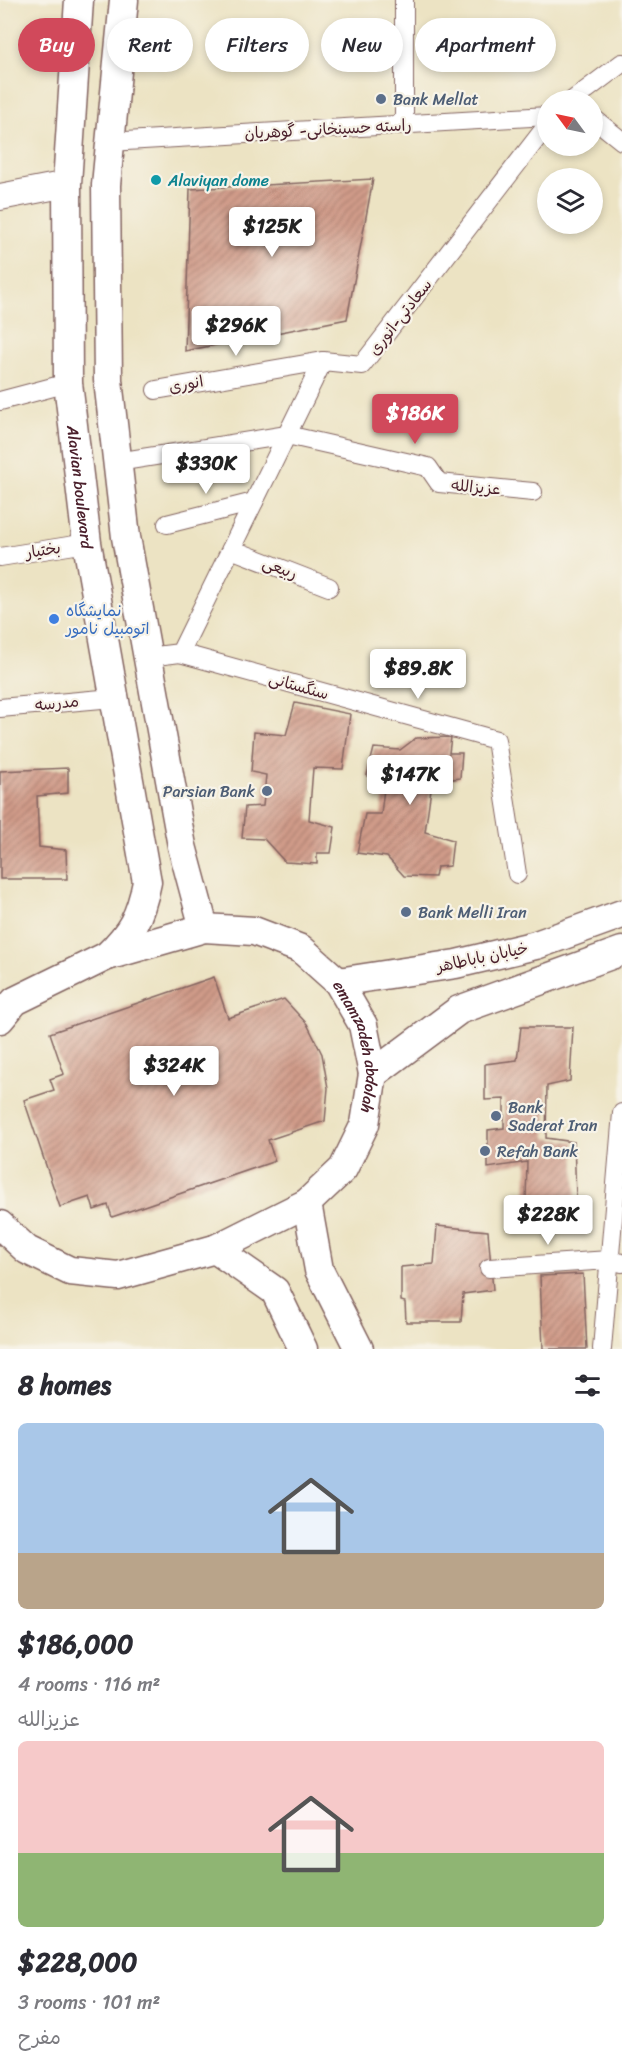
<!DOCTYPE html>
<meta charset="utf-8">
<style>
:root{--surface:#fff;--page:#f7f7f7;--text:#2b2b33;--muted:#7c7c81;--accent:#d1495b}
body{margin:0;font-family:Sriracha,"Playpen Sans Arabic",sans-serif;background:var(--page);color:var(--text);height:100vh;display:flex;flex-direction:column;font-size:22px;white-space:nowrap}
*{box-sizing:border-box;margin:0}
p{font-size:20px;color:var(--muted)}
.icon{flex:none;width:33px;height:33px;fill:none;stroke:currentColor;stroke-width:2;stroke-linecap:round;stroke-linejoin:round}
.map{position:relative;height:1349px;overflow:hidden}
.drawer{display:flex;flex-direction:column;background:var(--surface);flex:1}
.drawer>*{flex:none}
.banner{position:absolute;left:18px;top:18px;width:586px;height:54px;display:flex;gap:12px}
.needle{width:39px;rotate:303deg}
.fabs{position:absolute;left:537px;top:90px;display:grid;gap:12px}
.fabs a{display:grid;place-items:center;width:66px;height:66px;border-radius:50%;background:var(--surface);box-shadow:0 3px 9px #0003;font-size:30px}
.price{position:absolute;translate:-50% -51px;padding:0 14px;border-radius:6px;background:#fff;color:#222;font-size:20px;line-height:39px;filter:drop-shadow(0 2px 3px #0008)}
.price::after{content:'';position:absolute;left:50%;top:36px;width:18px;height:14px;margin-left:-9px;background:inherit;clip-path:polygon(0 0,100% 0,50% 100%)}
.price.selected{background:var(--accent);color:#fff}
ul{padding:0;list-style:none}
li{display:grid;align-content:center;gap:12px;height:318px;padding:0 18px}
li span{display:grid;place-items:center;height:186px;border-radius:9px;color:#555}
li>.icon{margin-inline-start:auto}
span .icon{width:108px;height:108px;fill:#fffc;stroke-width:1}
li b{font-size:26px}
h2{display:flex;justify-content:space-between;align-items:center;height:72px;padding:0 18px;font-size:26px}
.tag{padding:0 21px;border-radius:27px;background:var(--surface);box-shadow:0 3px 9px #0003;font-size:21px;line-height:54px}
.tag.selected{background:var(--accent);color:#fff}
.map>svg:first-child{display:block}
.building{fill:url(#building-hatch)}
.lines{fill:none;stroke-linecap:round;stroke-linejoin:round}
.street-casing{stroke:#836460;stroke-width:20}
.secondary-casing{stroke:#836460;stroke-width:28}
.primary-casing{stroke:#836460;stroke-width:31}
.street{stroke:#fff;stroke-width:18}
.secondary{stroke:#fff;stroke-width:26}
.primary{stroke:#fff;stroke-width:28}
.service-dot{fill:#5c6f8a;stroke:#f7f3e8;stroke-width:2}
.culture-dot{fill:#0f9aa8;stroke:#f7f3e8;stroke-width:2}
.shop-dot{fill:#3f7fe0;stroke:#f7f3e8;stroke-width:2}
.labels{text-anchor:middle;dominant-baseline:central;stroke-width:4.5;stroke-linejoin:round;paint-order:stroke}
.service-label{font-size:16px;fill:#4e5e75;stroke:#f7f3e8;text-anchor:start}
.street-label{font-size:16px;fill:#4a1f2b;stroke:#f7f3e8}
.culture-label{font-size:16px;fill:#0d838f;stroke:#f7f3e8;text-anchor:start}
.shop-label{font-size:16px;fill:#366cbe;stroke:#f7f3e8;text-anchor:start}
</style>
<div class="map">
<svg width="622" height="1349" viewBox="0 0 622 1349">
<defs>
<pattern id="building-hatch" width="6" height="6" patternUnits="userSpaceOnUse" patternTransform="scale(1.5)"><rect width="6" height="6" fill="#d09b89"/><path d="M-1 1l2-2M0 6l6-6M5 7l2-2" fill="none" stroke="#ab7e70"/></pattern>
</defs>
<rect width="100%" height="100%" fill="#f7f3e8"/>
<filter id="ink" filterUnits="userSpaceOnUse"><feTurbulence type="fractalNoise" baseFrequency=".0167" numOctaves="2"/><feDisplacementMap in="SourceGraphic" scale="12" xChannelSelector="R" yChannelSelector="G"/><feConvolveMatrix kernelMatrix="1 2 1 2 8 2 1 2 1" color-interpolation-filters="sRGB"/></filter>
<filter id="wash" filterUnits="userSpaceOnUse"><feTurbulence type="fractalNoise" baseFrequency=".008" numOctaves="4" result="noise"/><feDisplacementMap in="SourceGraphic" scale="24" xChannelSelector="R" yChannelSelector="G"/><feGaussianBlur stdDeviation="1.35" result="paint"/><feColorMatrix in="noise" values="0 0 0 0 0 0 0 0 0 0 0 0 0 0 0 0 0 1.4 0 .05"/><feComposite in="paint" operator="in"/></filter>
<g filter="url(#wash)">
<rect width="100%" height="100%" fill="#ece3c3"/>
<g id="blocks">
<g class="building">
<path d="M 373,179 L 347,319 L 185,351 L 190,189 Z"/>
<path d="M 295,703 L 350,714 L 343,769 L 313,768 L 309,820 L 335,827 L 331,853 L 317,853 L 317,864 L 285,862 L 264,839 L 242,838 L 245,807 L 263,806 L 266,775 L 251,772 L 254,732 L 286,735 Z"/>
<path d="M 451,737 L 449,753 L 462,753 L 460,778 L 432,782 L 425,832 L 453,840 L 450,866 L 437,867 L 435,877 L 404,876 L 387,857 L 357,853 L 365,814 L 381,814 L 385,780 L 367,776 L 374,748 L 400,750 L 416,738 Z"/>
<path d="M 68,768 L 68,793 L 37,796 L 39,847 L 66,850 L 67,879 L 0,879 L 0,771 Z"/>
<path d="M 214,977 L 228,1018 L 284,999 L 307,1024 L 322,1054 L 328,1088 L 325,1121 L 268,1140 L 275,1161 L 112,1217 L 108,1205 L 94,1210 L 90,1197 L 60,1207 L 24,1100 L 54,1090 L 50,1079 L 64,1074 L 50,1033 Z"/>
<path d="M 521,1027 L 573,1027 L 570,1081 L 547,1086 L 546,1138 L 574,1142 L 576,1197 L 526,1202 L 527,1162 L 488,1168 L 488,1130 L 504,1128 L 504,1099 L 485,1100 L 485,1064 L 517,1060 Z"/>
<path d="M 437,1226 L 488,1231 L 493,1290 L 463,1294 L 461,1322 L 406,1322 L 405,1302 L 401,1301 L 401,1267 L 434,1264 Z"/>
<path d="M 583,1274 L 587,1349 L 543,1349 L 540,1276 Z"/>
</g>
</g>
</g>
<g filter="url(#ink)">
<use href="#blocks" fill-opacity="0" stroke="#836460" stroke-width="1.5"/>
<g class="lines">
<defs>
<g id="street">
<path d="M 404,0 L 404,124"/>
<path d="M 573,100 L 622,63"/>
<path d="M 592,117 L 622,141"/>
<path d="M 109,142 L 548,116"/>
<path d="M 156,390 L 323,361"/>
<path d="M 0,401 L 68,383"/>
<path d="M 117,462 L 287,435 L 428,467 L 439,483 L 533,492"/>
<path d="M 167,524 L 254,502"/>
<path d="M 231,549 L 329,587"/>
<path d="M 0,557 L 87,543"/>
<path d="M 180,653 L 496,740 L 517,874"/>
<path d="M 148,657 L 180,653 L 323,361 L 362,365 L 548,124"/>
<path d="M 0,708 L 113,698"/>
<path d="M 489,1268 L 609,1260 L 622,1263"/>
<path d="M 602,1349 L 622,1113"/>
</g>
<path id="secondary" d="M 0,197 L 67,184"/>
<g id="primary">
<path id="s1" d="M 79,0 L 67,184 L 68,383 L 87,543 L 147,882 C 140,917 132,932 107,956"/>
<path d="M 124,0 L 106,185 L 108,380 L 126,537 L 182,846 L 204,928"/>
<path d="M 338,982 L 456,964 L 536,945 L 622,914"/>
<path id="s2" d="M 0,1019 L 15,1001 L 107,956 L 204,928 L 254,931 L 301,949 L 338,982 L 363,1025 L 373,1074 L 365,1124 L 343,1169 L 307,1203 L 215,1249 L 118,1276 L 70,1271 L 27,1250 L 0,1225"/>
<path d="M 373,1074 L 459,1010 L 622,951"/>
<path d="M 307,1203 L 319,1270 L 359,1349"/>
<path d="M 215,1249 L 275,1291 L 303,1349"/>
</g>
</defs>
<use href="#street" class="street-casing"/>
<use href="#secondary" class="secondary-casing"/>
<use href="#primary" class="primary-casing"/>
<use href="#street" class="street"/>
<use href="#secondary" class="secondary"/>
<use href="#primary" class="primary"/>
</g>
</g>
<g class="service-dot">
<circle cx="381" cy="99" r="6"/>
<circle cx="267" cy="791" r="6"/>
<circle cx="406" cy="912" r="6"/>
<circle cx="496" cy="1116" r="6"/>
<circle cx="485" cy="1151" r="6"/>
</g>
<circle class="culture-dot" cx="156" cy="180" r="6"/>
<circle class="shop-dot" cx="54" cy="619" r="6"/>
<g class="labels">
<g class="service-label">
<text x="393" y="99">Bank Mellat</text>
<text x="255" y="791" text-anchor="end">Parsian Bank</text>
<text x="418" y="912">Bank Melli Iran</text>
<text x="508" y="1107">Bank<tspan x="508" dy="18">Saderat Iran</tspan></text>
<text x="497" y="1151">Refah Bank</text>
</g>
<g class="street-label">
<text transform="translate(328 129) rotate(-3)">راسته حسینخانی- گوهریان</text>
<text transform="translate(400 317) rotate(-52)">سعادتی-انوری</text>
<text transform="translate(186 384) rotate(-11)">انوری</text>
<text stroke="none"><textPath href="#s1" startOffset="488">Alavian boulevard</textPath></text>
<text transform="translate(476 487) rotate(5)">عزیزالله</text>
<text transform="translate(43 550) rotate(-9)">بختیار</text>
<text transform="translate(280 568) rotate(21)">ربیعی</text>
<text transform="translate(299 686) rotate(16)">سنگستانی</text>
<text transform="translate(57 703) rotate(-5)">مدرسه</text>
<text transform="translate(482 957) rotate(-12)">خیابان باباطاهر</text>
<text stroke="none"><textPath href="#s2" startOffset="446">emamzadeh abdolah</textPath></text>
</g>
<g class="culture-label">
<text x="168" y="180">Alaviyan dome</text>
</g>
<g class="shop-label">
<text x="66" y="610">نمایشگاه<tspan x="66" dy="18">اتومبیل نامور</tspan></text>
</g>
</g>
</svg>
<div class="fabs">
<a><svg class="needle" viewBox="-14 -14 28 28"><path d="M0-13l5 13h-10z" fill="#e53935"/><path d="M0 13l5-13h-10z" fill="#7c7c81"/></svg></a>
<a><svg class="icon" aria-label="layers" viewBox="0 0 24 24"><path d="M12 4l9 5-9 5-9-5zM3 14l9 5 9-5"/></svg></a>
</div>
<b class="price" style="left:272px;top:258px">$125K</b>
<b class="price" style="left:236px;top:357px">$296K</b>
<b class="price selected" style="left:415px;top:445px">$186K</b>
<b class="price" style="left:206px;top:495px">$330K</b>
<b class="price" style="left:418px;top:700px">$89.8K</b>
<b class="price" style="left:410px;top:806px">$147K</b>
<b class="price" style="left:174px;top:1097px">$324K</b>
<b class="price" style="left:548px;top:1246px">$228K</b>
<div class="banner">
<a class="tag selected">Buy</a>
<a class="tag">Rent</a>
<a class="tag">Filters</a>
<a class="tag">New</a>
<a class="tag">Apartment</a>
</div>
</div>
<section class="drawer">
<h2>8 homes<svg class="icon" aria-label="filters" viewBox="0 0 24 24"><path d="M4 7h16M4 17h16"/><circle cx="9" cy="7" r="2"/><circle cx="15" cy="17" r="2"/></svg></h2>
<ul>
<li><span style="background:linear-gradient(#a9c7e8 70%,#b9a48a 0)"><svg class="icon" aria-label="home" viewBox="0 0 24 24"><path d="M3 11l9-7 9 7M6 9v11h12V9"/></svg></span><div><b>$186,000</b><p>4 rooms · 116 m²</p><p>عزیزالله</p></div></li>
<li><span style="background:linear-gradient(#f6c9c9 60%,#8fb573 0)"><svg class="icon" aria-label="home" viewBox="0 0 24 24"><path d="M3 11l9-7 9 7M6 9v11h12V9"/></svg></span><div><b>$228,000</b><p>3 rooms · 101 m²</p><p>مفرح</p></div></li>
</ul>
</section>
